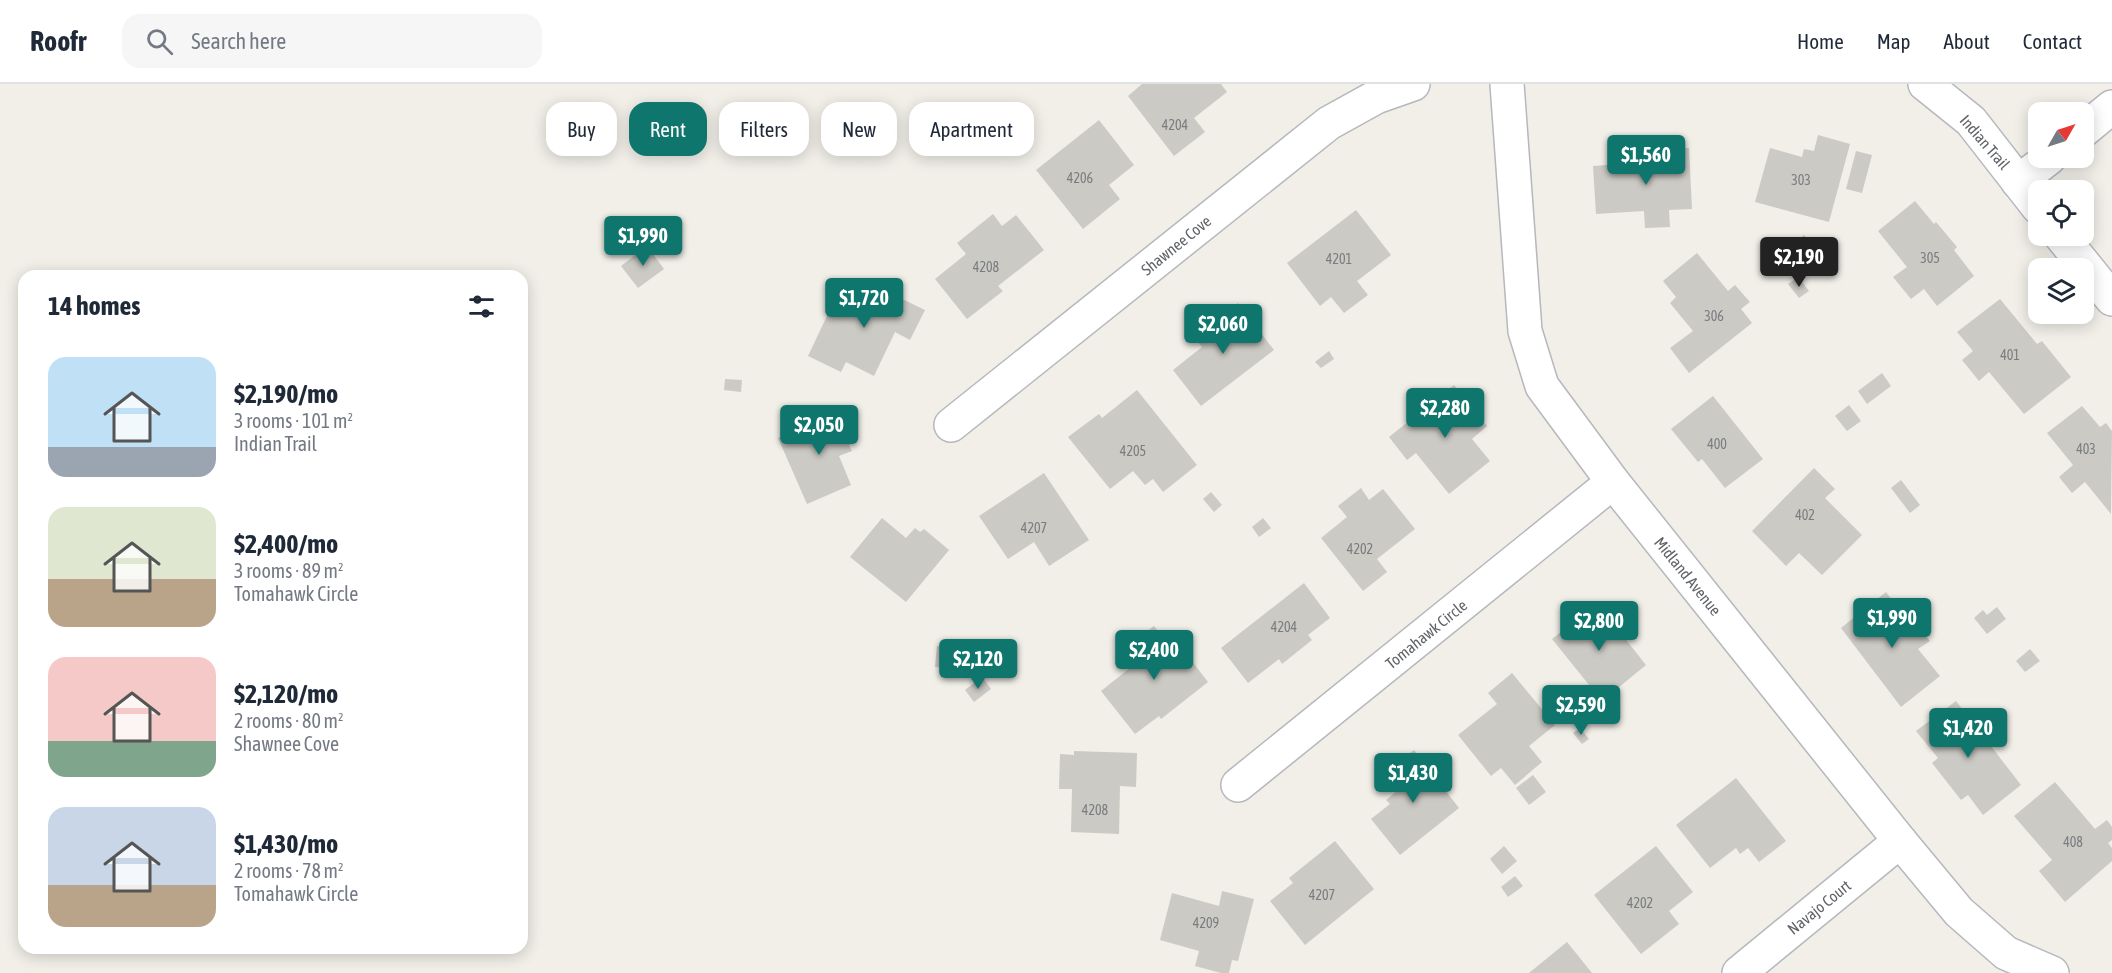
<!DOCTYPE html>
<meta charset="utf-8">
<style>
:root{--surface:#fff;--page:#f6f6f7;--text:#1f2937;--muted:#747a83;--line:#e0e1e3;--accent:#0f766e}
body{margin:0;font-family:"Asap Condensed",sans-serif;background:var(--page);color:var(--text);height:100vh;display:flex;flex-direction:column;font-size:22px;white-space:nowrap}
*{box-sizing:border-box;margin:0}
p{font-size:20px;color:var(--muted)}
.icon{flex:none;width:33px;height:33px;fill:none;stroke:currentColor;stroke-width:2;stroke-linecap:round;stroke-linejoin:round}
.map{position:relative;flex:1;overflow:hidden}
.panel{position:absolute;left:18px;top:186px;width:510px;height:684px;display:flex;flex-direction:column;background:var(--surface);border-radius:18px;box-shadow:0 3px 15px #0003}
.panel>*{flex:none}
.banner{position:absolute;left:546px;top:18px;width:570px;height:54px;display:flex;gap:12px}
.needle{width:39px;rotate:51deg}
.controls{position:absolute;left:2028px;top:18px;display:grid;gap:12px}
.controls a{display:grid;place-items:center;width:66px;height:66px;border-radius:12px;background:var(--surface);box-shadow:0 3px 15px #0003;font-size:30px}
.price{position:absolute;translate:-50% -51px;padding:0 14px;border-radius:6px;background:var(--accent);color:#fff;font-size:20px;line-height:39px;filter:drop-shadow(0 2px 3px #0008)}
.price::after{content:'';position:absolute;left:50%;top:36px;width:18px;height:14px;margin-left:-9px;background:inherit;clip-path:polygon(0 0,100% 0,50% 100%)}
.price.on{background:#222;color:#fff}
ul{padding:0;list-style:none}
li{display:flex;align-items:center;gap:18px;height:150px;padding:0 30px}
li span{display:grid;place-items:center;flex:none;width:168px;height:120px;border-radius:18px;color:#555}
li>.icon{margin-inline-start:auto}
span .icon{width:72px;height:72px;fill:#fffc;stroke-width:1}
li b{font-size:26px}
h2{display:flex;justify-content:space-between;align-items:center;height:72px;padding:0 30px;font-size:26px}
.pill{padding:0 21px;border-radius:18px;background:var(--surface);box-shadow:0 3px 15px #0003;font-size:21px;line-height:54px}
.pill.on{background:var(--accent);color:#fff}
header{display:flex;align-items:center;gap:36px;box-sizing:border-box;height:84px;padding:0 30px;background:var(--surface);border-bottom:2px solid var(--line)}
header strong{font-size:28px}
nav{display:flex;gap:33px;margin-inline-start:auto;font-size:21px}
.search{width:420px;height:54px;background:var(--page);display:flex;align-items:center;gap:15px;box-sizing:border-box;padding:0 21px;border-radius:18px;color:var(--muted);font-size:22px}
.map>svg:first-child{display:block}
.building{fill:#cccac5}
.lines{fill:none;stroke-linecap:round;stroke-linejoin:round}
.minor-casing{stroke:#b5b8bc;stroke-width:36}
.minor{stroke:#fff;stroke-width:33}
.labels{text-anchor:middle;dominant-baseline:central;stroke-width:4.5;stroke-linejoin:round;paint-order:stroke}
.number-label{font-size:14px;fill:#7a7d7f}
.street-label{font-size:16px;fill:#5f6368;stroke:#fff}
</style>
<header>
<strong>Roofr</strong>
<div class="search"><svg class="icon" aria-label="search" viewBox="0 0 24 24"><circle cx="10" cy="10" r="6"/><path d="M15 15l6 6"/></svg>Search here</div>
<nav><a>Home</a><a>Map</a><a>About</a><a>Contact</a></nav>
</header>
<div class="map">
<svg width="2112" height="889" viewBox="0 0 2112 889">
<rect width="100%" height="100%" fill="#f1efe8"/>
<g class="building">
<path d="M 1142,0 L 1221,0 L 1227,8 L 1194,34 L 1205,48 L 1174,72 L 1128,12 Z"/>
<path d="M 1099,36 L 1134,81 L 1109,101 L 1120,115 L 1083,145 L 1036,86 Z"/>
<path d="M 1818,51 L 1850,60 L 1829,138 L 1755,118 L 1770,64 L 1802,73 L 1804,65 L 1814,67 Z"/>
<path d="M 1689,64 L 1692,125 L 1669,126 L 1670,143 L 1645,144 L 1644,127 L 1596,130 L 1593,82 L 1618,80 L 1618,73 L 1652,71 L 1652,67 Z"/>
<path d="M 1856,67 L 1872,71 L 1862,109 L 1846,105 Z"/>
<path d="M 1915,117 L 1934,140 L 1936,138 L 1957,163 L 1954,166 L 1974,192 L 1937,222 L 1924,205 L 1911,215 L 1893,193 L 1907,183 L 1878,147 Z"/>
<path d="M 1356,126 L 1391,171 L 1357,197 L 1368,211 L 1344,229 L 1331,213 L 1320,222 L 1287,179 Z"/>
<path d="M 993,130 L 1002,142 L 1016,131 L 1044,166 L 998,202 L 1003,207 L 967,235 L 935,195 L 966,170 L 957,159 Z"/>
<path d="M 1804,151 L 1814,163 L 1784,187 L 1774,176 Z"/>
<path d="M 647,162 L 664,185 L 638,204 L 621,182 Z"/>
<path d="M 1697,169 L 1728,207 L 1735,201 L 1750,218 L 1741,225 L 1752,239 L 1689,289 L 1670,264 L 1693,247 L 1670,219 L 1676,213 L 1663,197 Z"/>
<path d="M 1798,193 L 1809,207 L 1799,214 L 1788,200 Z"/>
<path d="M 863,196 L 925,226 L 910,256 L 895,248 L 874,292 L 846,278 L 841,288 L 808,272 L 834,217 L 850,225 Z"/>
<path d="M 2000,215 L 2037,260 L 2042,257 L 2071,293 L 2024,330 L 1989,288 L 1979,297 L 1962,276 L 1973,267 L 1957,248 Z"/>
<path d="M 1238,219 L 1274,266 L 1201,322 L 1173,286 L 1202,263 L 1197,257 L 1211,246 L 1208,242 Z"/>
<path d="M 1329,267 L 1334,275 L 1321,284 L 1315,278 Z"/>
<path d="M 1882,289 L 1891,302 L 1867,320 L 1858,307 Z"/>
<path d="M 725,295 L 742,296 L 741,308 L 724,306 Z"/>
<path d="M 1454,301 L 1487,342 L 1472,355 L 1490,377 L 1449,410 L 1416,369 L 1407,376 L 1389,353 Z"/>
<path d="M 1137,306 L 1197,381 L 1163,408 L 1153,395 L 1145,401 L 1133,387 L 1110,405 L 1068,353 L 1099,330 L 1102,334 Z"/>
<path d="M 1713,312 L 1763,375 L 1725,404 L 1702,375 L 1698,378 L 1671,345 Z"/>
<path d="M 1849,321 L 1861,337 L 1847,347 L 1835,332 Z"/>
<path d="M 2082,322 L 2100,343 L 2106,339 L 2112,347 L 2111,430 L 2085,398 L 2072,409 L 2059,393 L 2073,381 L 2047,349 Z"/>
<path d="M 839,327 L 853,359 L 849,361 L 852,367 L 839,372 L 851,401 L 807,420 L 778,354 Z"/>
<path d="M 1814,384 L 1835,405 L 1825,414 L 1862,451 L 1822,491 L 1799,469 L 1786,482 L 1752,447 Z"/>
<path d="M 1044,389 L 1089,456 L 1049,482 L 1034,458 L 1008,475 L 979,432 Z"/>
<path d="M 1901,396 L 1920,421 L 1910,429 L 1891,404 Z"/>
<path d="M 1361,404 L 1369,416 L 1383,405 L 1415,445 L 1377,475 L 1387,488 L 1363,507 L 1321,454 L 1347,433 L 1338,422 Z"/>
<path d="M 1211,408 L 1222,421 L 1214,428 L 1203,415 Z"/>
<path d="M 882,434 L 906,454 L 915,444 L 920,448 L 924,445 L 949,466 L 906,518 L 850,473 Z"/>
<path d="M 1263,434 L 1271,444 L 1259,453 L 1252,443 Z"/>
<path d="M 1304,499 L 1330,534 L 1308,551 L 1312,556 L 1282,580 L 1279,575 L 1248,599 L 1221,564 Z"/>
<path d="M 1886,508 L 1905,533 L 1897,538 L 1901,543 L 1912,535 L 1930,557 L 1918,565 L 1940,592 L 1901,623 L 1841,544 Z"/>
<path d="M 1597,519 L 1646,581 L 1602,617 L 1552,555 Z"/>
<path d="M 1997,523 L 2006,535 L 1987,550 L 1974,534 L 1983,526 L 1987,531 Z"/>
<path d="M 1154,542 L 1164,555 L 1171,550 L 1208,598 L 1161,635 L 1159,632 L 1135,650 L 1101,607 L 1136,579 L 1125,564 Z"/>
<path d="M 937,562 L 950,564 L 947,584 L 935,583 Z"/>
<path d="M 2030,565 L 2040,577 L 2025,588 L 2016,577 Z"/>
<path d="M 1512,589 L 1555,641 L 1529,662 L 1542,678 L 1515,701 L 1501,684 L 1491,692 L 1458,651 L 1497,620 L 1488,609 Z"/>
<path d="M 982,593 L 991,605 L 974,618 L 965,606 Z"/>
<path d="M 1956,617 L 2021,701 L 1983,731 L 1968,711 L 1961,716 L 1932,679 L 1938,674 L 1916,647 Z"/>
<path d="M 1580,644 L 1589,655 L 1582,660 L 1573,649 Z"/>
<path d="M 1414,666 L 1459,724 L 1400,771 L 1371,735 L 1390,720 L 1386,716 L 1398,706 L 1384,689 Z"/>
<path d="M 1074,667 L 1137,669 L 1136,703 L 1120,702 L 1119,750 L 1071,748 L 1072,705 L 1059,705 L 1060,670 L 1074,671 Z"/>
<path d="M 1533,691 L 1546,708 L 1529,721 L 1516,704 Z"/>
<path d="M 1736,694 L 1786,757 L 1759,778 L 1748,764 L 1740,770 L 1736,764 L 1710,784 L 1676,741 Z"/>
<path d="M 2055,698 L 2095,745 L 2107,736 L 2112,743 L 2112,756 L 2108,759 L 2112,764 L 2112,777 L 2065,818 L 2039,787 L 2052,776 L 2014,732 Z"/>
<path d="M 1335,757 L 1374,805 L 1305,861 L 1270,817 L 1293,799 L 1289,794 Z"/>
<path d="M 1504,762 L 1517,777 L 1502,790 L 1490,775 Z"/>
<path d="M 1656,762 L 1693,808 L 1669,827 L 1679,840 L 1641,870 L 1594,811 Z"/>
<path d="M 1515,792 L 1523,802 L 1508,813 L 1501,803 Z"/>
<path d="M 1222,807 L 1254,815 L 1238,877 L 1232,876 L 1229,889 L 1221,889 L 1195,882 L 1199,867 L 1160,856 L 1172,809 L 1219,822 Z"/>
<path d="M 1567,858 L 1592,889 L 1529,889 Z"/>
</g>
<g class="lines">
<defs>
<g id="minor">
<path d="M 1507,0 L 1525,247 L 1542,302 L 1613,398 L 1900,757 L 1959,828 L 2006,869 L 2052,889"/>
<path d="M 1925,0 L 1971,37 L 2038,123"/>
<path d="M 2084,46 L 2112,23"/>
<path d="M 2018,98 L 2049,74"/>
<path d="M 2061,152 L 2112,215"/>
<path d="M 951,341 L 1329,39 L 1376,13 L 1413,0"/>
<path d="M 1238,701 L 1613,398"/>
<path d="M 1739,889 L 1900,757"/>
</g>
</defs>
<use href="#minor" class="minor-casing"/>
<use href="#minor" class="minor"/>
</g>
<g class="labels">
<g class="number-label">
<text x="1175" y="41">4204</text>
<text x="1080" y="94">4206</text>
<text x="1801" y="96">303</text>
<text x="1930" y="174">305</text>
<text x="1339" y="175">4201</text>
<text x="986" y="183">4208</text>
<text x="1714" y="232">306</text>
<text x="2010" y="271">401</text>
<text x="1717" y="360">400</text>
<text x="2086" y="365">403</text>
<text x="1133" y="367">4205</text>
<text x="1805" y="431">402</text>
<text x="1034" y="444">4207</text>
<text x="1360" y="465">4202</text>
<text x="1284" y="543">4204</text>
<text x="1095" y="726">4208</text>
<text x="2073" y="758">408</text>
<text x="1322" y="811">4207</text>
<text x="1640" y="819">4202</text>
<text x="1206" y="839">4209</text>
</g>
<g class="street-label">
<text transform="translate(1985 58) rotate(49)">Indian Trail</text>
<text transform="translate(1176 161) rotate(-39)">Shawnee Cove</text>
<text transform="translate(1688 492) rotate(51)">Midland Avenue</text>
<text transform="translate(1426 550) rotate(-39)">Tomahawk Circle</text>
<text transform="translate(1819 823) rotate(-39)">Navajo Court</text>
</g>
</g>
</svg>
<div class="controls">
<a><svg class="needle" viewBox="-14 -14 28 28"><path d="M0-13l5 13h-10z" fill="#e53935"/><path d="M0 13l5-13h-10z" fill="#747a83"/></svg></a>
<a><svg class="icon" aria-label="locate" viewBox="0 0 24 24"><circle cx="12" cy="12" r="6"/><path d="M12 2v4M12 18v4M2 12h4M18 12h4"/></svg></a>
<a><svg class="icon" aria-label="layers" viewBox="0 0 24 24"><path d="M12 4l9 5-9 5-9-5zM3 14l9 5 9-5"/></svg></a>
</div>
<b class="price" style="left:1646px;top:102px">$1,560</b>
<b class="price" style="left:643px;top:183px">$1,990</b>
<b class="price on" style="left:1799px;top:204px">$2,190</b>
<b class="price" style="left:864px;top:245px">$1,720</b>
<b class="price" style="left:1223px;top:271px">$2,060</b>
<b class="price" style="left:1445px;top:355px">$2,280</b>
<b class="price" style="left:819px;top:372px">$2,050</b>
<b class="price" style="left:1892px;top:565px">$1,990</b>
<b class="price" style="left:1599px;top:568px">$2,800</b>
<b class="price" style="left:1154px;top:597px">$2,400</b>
<b class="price" style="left:978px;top:606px">$2,120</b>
<b class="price" style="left:1581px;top:652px">$2,590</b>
<b class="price" style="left:1968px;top:675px">$1,420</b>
<b class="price" style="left:1413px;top:720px">$1,430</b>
<div class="banner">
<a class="pill">Buy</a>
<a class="pill on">Rent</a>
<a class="pill">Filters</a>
<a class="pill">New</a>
<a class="pill">Apartment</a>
</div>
<section class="panel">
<h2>14 homes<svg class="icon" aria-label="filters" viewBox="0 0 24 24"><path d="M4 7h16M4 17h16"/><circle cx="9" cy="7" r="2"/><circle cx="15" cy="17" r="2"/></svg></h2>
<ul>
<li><span style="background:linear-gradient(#bfe0f5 75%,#9aa5b1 0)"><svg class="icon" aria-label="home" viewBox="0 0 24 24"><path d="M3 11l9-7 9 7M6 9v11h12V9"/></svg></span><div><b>$2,190/mo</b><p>3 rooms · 101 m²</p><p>Indian Trail</p></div></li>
<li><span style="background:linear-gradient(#dfe7d0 60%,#b9a48a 0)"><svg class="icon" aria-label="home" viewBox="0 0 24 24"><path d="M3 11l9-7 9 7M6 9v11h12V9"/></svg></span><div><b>$2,400/mo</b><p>3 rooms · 89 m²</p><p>Tomahawk Circle</p></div></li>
<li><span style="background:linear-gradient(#f6c9c9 70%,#7fa58c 0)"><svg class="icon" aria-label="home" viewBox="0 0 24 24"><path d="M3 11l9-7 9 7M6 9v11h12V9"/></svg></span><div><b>$2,120/mo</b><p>2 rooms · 80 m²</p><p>Shawnee Cove</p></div></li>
<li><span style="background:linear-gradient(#c9d6e8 65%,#b9a48a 0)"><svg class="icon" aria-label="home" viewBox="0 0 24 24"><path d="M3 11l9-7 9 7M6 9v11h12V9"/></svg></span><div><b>$1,430/mo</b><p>2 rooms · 78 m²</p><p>Tomahawk Circle</p></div></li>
</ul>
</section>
</div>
